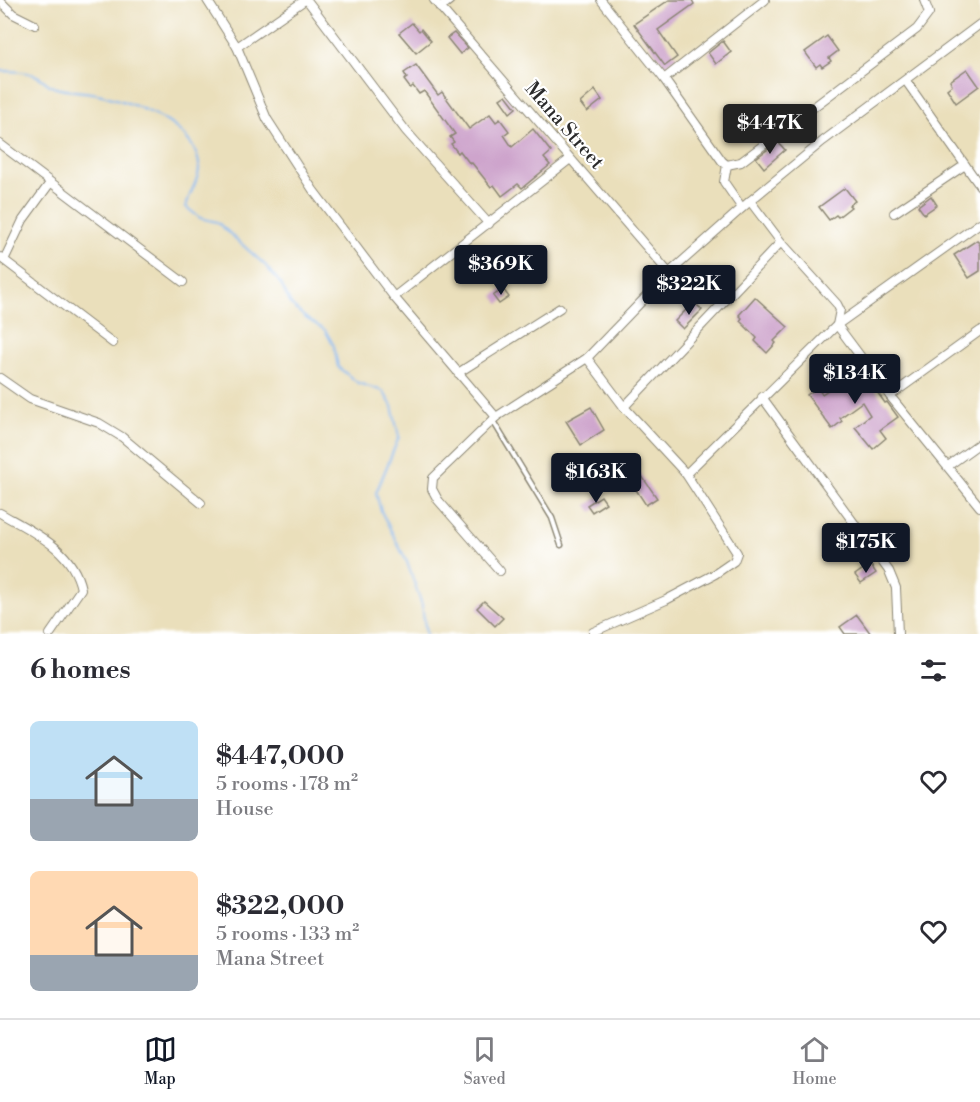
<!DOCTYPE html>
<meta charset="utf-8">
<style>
:root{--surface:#fff;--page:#f7f7f7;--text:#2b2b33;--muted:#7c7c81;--line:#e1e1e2;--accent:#111827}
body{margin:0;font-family:"Libre Bodoni",serif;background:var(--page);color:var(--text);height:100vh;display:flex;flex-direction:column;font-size:22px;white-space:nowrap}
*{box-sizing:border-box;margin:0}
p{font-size:20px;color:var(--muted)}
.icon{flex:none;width:33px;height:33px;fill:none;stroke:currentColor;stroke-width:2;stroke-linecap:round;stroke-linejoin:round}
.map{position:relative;height:634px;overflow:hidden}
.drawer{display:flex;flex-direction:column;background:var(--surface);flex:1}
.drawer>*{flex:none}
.price{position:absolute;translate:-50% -51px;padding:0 14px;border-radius:6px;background:var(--accent);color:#fff;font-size:20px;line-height:39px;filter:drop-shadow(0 2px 3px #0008)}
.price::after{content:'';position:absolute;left:50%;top:36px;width:18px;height:14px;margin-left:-9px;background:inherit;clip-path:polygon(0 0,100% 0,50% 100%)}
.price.active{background:#222;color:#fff}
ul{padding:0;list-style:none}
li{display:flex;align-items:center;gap:18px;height:150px;padding:0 30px}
li span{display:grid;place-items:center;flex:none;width:168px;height:120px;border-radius:9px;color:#555}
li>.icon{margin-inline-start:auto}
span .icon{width:72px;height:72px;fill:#fffc;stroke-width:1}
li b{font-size:26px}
h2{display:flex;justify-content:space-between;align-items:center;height:72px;padding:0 30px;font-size:26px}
.dock{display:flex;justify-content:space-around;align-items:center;height:84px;border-top:2px solid var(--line);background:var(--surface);font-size:16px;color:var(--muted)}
.dock a{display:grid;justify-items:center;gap:3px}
.dock .active{color:var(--accent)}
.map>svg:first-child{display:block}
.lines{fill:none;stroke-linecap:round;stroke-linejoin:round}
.stream{stroke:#85b8f2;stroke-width:2}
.building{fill:#cea4cc}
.service-casing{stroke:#8a8573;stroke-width:7}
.minor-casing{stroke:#8a8573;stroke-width:10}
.service{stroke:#fff;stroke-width:4}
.minor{stroke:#fff;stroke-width:8}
.labels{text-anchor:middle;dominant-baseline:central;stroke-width:4.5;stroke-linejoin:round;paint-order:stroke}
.street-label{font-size:20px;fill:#2b2b2b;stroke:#fff}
</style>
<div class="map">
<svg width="980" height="634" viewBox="0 0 980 634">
<rect width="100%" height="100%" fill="#fff"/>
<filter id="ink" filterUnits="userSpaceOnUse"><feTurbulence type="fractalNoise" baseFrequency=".0167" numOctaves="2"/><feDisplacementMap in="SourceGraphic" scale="12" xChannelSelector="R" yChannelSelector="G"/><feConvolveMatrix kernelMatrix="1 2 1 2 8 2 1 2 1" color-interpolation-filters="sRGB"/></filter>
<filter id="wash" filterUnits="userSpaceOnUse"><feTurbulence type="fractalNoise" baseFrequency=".008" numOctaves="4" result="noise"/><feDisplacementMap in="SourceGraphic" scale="24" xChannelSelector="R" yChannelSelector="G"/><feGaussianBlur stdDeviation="1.35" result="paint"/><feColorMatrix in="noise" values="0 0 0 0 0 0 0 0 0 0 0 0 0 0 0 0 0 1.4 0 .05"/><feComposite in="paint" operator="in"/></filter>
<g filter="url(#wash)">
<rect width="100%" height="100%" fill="#eadfbb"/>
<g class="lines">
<path class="stream" d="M 0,71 C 12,71 26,71 37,76 C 44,79 48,86 56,88 C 71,92 87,91 102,95 C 135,104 188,122 198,159 C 203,176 189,191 186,207 L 200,218 L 217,222 L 265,265 L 281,284 L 291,305 L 307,319 L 325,330 L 334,346 L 338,367 L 358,383 L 383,391 L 392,406 L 399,437 L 376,493 L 381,511 L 407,562 L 422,605 L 426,634"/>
</g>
<g id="blocks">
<g class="building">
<path d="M 669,0 L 692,0 L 694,4 L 658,30 L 677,57 L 665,66 L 634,24 Z"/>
<path d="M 412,23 L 419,31 L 421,29 L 431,41 L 416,53 L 399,33 Z"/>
<path d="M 454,33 L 468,48 L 460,54 L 447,38 Z"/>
<path d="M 827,36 L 838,51 L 829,58 L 831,61 L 822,67 L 820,64 L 816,67 L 805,52 Z"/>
<path d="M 723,41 L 731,52 L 716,64 L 708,53 Z"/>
<path d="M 416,65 L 438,95 L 442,92 L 469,129 L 490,114 L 496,122 L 500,119 L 509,131 L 504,135 L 512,147 L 533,129 L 551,152 L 544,158 L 550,165 L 522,188 L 518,184 L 502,196 L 494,185 L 491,187 L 472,163 L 470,164 L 460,151 L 458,153 L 451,144 L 454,142 L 450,137 L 455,134 L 424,91 L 419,94 L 413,86 L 410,88 L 404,80 L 407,78 L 404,73 Z"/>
<path d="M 967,69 L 979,86 L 956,103 L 947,89 L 952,85 L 950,81 Z"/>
<path d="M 595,90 L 602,100 L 587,112 L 580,103 Z"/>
<path d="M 506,95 L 516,108 L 510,113 L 500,99 Z"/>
<path d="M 778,142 L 785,150 L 764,168 L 756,158 Z"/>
<path d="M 845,188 L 855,201 L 849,205 L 851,207 L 838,217 L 836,215 L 829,220 L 819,207 Z"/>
<path d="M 931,196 L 937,205 L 924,214 L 918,206 Z"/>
<path d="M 977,240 L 980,245 L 980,271 L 969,278 L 954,255 Z"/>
<path d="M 503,289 L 509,297 L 499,304 L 493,296 Z"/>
<path d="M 755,297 L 788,327 L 774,341 L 776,343 L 767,353 L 755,341 L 757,338 L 740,321 L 742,318 L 739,315 Z"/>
<path d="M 694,302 L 702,310 L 683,329 L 675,321 Z"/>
<path d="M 857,364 L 885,403 L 887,402 L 898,417 L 880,430 L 886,438 L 873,449 L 855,427 L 870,415 L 862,402 L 840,418 L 842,421 L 832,429 L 807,395 L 817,388 L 822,394 L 845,378 L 842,374 Z"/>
<path d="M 591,407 L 604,430 L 581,445 L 566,421 Z"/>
<path d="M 639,472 L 657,498 L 646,505 L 629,479 Z"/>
<path d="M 601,496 L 606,503 L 592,512 L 587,505 Z"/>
<path d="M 870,564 L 876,573 L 861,583 L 855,575 Z"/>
<path d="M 484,601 L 503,618 L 495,626 L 477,608 Z"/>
<path d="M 857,615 L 871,634 L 845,634 L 840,627 Z"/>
</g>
</g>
</g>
<g filter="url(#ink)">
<use href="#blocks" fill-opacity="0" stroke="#8a8573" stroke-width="1.5"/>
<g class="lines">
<defs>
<path id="service" d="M 493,421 L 552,518 L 561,545"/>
<g id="minor">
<path d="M 207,0 L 237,47 L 267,119 L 313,190 L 394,297 L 496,417"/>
<path d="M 307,0 L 406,131 L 489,224"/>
<path d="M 434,0 L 669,273"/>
<path d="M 601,0 L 664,79 L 722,161 L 727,165 L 741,162 L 917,29 L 929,13 L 924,0"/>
<path d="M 0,1 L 13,14 L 35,25"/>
<path d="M 440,8 L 450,0"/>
<path d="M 237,47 L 305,0"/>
<path d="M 664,79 L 765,0"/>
<path d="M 906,81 L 980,186"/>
<path d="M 0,144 L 183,282"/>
<path d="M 727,165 L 724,182 L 742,208"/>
<path d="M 750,201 L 781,242 L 837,304 L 840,310 L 837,325 L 890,396 L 980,507"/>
<path d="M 894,213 L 965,165"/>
<path d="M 0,257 L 113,343"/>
<path d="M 4,260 L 23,220 L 50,183"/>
<path d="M 394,297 L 570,159"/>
<path d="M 587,358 L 624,407 L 686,474 L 737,553 L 734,561 L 715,574 L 666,600 L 593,632"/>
<path d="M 458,373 L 560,308"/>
<path d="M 0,378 L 30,399 L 99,423 L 122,437 L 201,503"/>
<path d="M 890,396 L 980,331"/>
<path d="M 762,397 L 889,571 L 896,588 L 898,634"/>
<path d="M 624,407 L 781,242"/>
<path d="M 948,466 L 980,443"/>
<path d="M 686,474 L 837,325 L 980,223"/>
<path d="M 0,513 C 33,532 73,549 81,589 L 50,634"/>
<path d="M 500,571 L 438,500 L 432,489 L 433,478 L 496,417 L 587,358 L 669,273 L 750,201 L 823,141 L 980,24"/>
</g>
</defs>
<use href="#service" class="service-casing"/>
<use href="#minor" class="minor-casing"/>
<use href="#service" class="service"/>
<use href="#minor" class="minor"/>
</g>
</g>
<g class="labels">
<g class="street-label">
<text transform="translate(564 126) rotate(49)">Mana Street</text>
</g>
</g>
</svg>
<b class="price active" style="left:770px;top:155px">$447K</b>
<b class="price" style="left:501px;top:296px">$369K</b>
<b class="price" style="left:689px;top:316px">$322K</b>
<b class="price" style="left:855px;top:405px">$134K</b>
<b class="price" style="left:596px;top:504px">$163K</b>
<b class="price" style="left:866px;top:574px">$175K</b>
</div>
<section class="drawer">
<h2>6 homes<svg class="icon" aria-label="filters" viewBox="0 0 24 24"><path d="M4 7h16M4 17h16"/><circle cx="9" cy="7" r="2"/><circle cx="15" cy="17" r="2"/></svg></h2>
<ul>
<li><span style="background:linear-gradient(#bfe0f5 65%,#9aa5b1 0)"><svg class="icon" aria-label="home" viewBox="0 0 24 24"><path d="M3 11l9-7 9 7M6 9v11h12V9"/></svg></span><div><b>$447,000</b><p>5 rooms · 178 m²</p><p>House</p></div><svg class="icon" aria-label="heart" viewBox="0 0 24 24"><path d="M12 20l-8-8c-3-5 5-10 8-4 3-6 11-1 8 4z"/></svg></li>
<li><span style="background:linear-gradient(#ffd9b3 70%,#9aa5b1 0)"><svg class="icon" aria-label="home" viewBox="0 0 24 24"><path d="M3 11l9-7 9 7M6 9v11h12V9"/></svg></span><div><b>$322,000</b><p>5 rooms · 133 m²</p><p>Mana Street</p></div><svg class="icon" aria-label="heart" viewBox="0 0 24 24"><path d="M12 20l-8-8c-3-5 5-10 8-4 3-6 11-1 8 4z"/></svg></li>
</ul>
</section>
<nav class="dock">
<a class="active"><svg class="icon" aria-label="map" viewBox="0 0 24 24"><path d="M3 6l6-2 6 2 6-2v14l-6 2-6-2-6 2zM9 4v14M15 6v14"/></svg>Map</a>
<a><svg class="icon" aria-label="saved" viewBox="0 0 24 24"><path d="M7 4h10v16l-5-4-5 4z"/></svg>Saved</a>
<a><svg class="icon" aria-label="home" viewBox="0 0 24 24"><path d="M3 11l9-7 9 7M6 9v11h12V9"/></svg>Home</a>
</nav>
